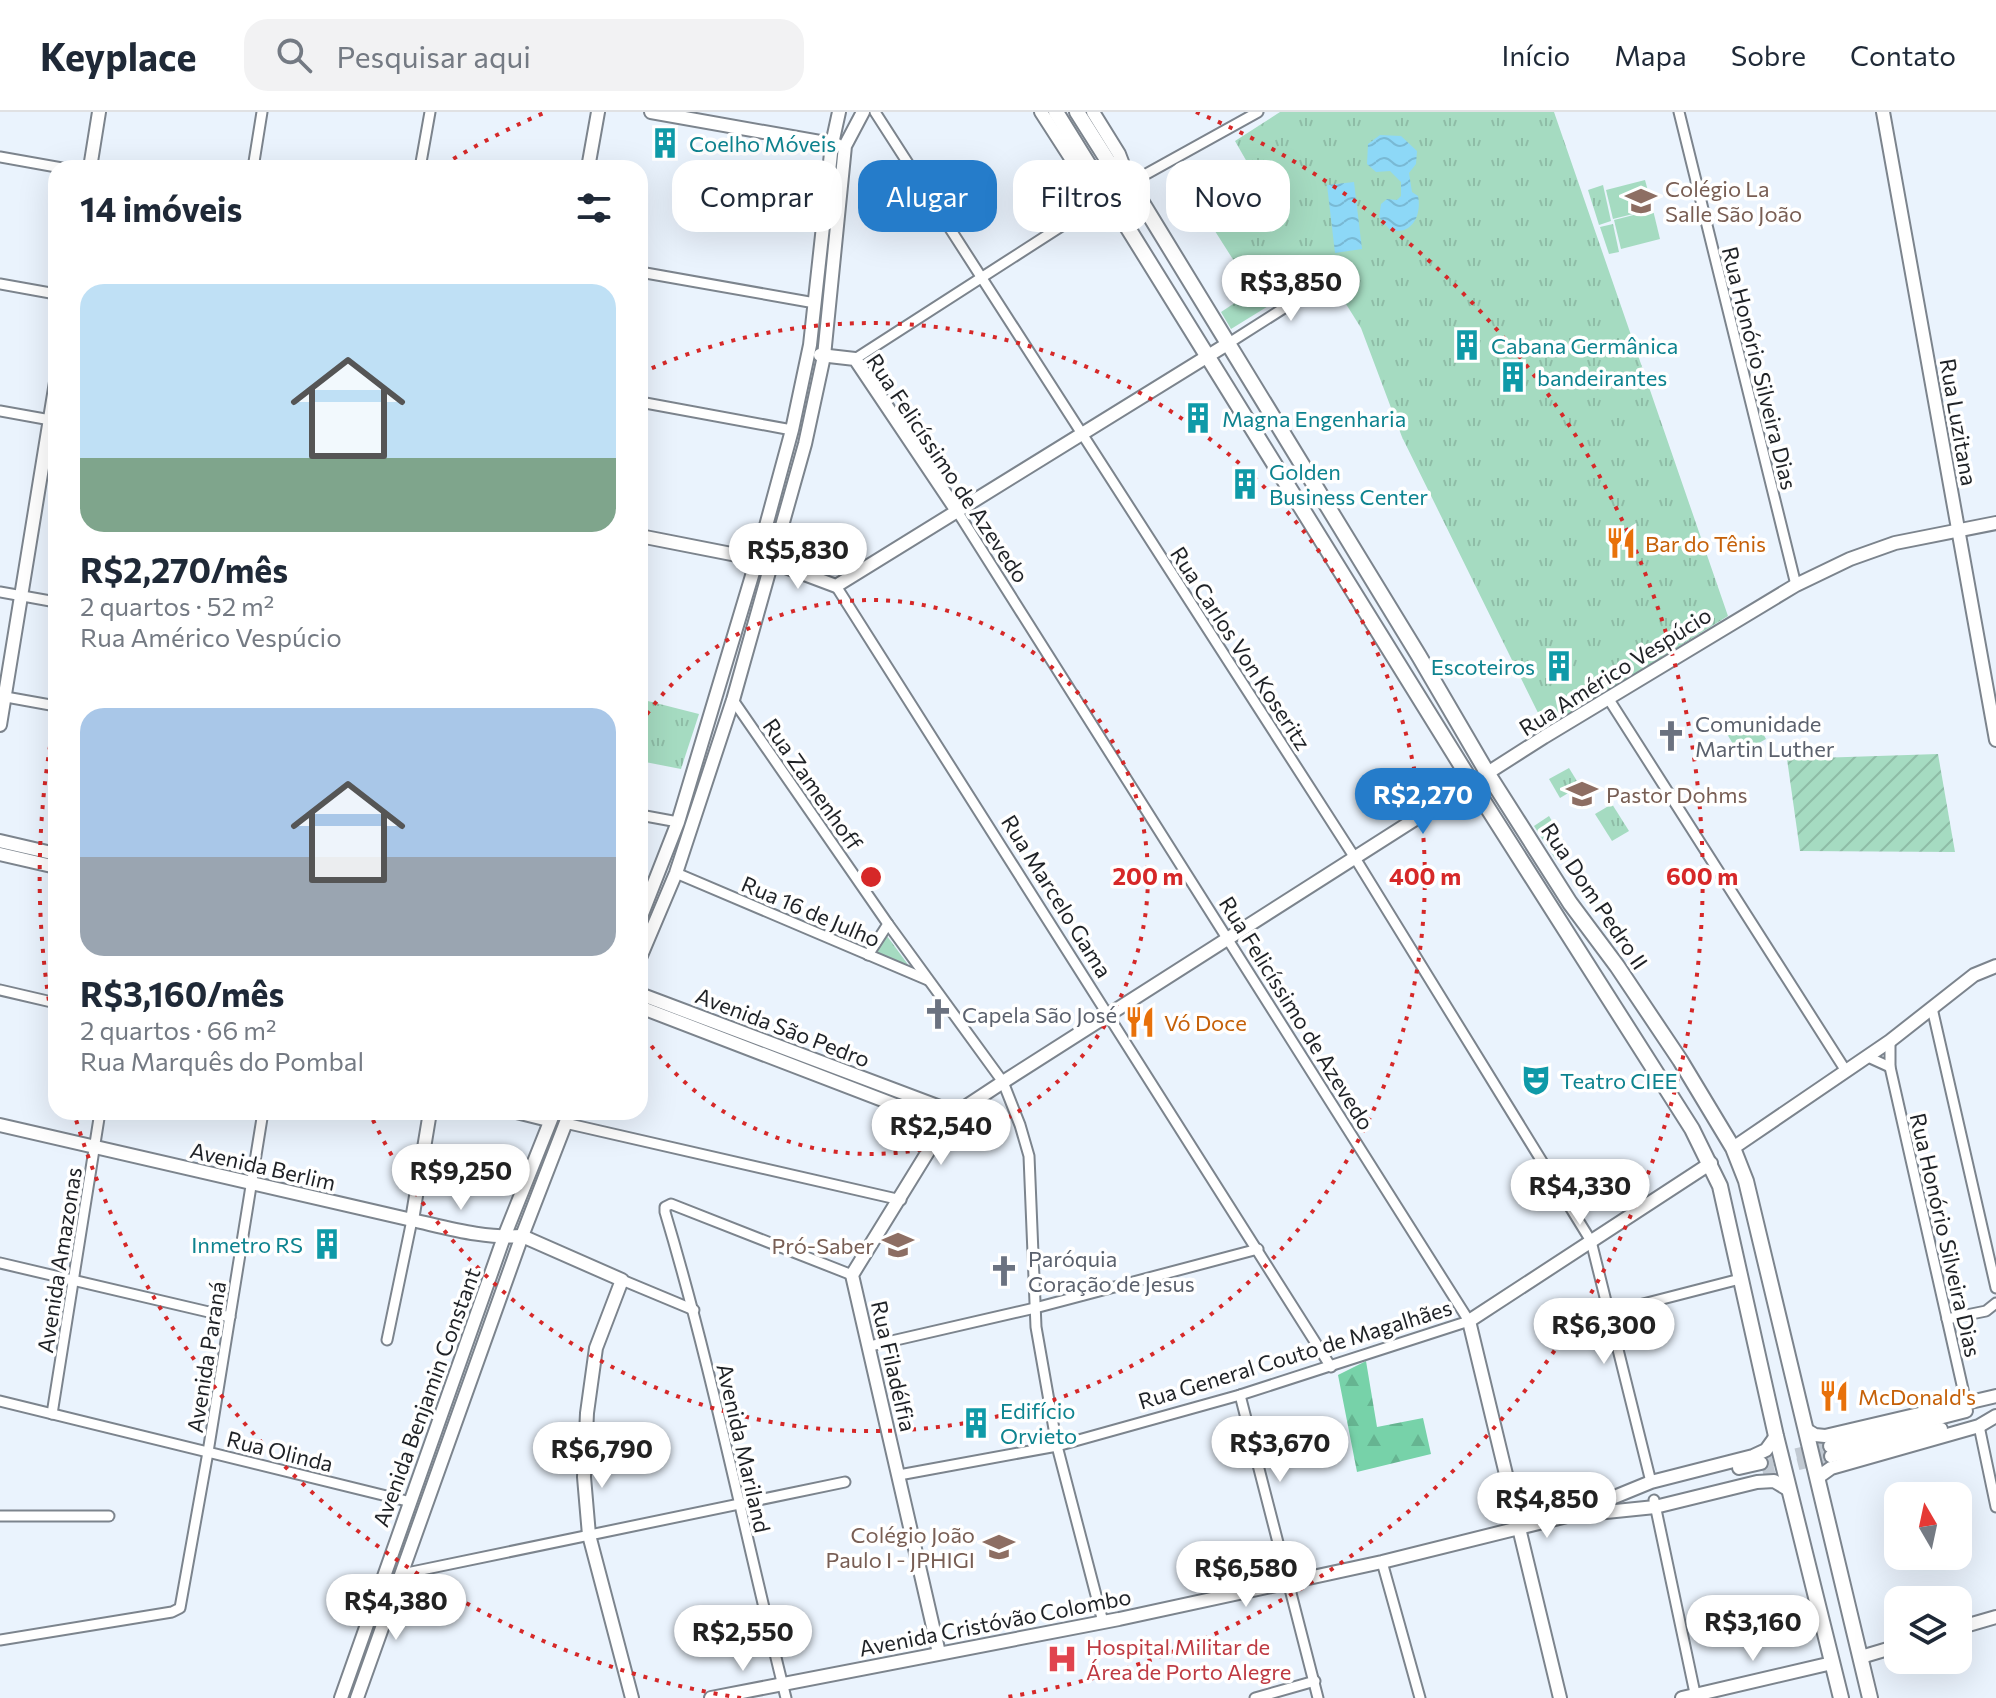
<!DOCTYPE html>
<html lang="pt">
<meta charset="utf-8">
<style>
:root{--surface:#fff;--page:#f2f2f3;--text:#1f2937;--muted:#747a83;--line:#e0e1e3;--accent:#257cca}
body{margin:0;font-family:Commissioner,sans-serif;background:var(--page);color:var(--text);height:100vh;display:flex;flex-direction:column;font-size:30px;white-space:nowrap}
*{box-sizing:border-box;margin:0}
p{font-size:26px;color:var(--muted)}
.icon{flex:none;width:44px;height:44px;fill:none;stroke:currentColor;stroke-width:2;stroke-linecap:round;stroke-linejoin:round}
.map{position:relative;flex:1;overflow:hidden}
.panel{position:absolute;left:48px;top:48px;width:600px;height:960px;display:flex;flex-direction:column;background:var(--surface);border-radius:24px;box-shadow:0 8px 32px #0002}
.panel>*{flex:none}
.hud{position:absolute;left:672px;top:48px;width:760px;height:72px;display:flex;gap:16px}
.needle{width:52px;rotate:351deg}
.fabs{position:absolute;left:1884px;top:1370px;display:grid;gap:16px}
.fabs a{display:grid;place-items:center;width:88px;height:88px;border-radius:16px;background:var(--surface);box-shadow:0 8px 32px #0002;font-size:40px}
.price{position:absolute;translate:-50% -68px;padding:0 18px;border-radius:28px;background:#fff;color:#222;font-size:26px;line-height:52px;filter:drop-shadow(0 2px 4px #0008)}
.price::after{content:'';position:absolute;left:50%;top:48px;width:24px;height:18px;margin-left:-12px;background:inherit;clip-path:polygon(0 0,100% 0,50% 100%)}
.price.on{background:var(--accent);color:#fff}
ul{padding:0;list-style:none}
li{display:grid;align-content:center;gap:16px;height:424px;padding:0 32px}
li span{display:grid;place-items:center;height:248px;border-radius:24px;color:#555}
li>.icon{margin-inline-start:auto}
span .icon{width:144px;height:144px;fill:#fffc;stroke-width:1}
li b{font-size:34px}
h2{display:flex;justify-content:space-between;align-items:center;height:96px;padding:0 32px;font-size:34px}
.chip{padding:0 28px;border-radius:24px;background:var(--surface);box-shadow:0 8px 32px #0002;font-size:28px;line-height:72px}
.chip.on{background:var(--accent);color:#fff}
header{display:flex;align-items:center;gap:48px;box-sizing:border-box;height:112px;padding:0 40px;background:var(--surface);border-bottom:2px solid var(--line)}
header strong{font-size:38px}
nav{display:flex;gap:44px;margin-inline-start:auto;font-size:28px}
.search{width:560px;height:72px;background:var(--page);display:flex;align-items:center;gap:20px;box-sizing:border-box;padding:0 28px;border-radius:24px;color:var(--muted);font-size:30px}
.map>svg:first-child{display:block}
.grass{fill:#a5dbc1}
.forest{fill:url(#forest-firs)}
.park{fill:url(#park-tufts)}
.garden{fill:url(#garden-furrows)}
.water{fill:url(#water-waves)}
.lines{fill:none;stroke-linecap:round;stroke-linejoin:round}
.secondary-tunnel{stroke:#c1c9d2;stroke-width:12;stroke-dasharray:12 6;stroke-linecap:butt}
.street-casing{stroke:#7c848d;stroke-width:13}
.secondary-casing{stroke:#7c848d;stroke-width:16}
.primary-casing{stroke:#7c848d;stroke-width:18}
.street{stroke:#fff;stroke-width:9}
.secondary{stroke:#fff;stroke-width:12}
.primary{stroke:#fff;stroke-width:14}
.ring{fill:none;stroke:#d62828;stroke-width:4;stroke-dasharray:4 8}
.labels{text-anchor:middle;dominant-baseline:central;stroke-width:7;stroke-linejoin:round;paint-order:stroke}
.culture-label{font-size:22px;fill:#0d838f;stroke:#fff;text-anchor:start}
.education-label{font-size:22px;fill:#785e54;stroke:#fff;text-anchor:start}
.street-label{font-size:22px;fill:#1f2226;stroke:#fff}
.food-label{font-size:22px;fill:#c56008;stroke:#fff;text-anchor:start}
.worship-label{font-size:22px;fill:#5b616d;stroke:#fff;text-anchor:start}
.health-label{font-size:22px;fill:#be3a42;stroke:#fff;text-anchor:start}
.centre{fill:#d62828;stroke:#fff;stroke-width:4}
.ring-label{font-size:24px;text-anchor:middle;font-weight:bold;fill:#d62828;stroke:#fff;stroke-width:7;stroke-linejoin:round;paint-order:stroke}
</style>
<header>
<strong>Keyplace</strong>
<div class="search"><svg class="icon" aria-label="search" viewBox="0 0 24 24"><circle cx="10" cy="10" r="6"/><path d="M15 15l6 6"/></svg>Pesquisar aqui</div>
<nav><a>Início</a><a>Mapa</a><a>Sobre</a><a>Contato</a></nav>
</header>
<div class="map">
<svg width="1996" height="1586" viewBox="0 0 1996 1586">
<defs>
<pattern id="forest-firs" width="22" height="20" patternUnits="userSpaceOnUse" patternTransform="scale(2)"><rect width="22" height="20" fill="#77d2a9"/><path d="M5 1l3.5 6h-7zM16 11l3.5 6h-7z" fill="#66b491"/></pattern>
<pattern id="park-tufts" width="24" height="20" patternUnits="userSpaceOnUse" patternTransform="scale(2)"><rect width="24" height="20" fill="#a5dbc1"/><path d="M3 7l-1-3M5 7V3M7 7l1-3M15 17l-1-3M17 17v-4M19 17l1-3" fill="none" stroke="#8ebca6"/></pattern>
<pattern id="garden-furrows" width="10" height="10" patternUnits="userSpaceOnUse" patternTransform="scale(2)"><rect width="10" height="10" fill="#a5dbc1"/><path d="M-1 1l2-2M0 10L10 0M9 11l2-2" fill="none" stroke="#8ebca6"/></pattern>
<pattern id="water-waves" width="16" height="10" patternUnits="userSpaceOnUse" patternTransform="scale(2)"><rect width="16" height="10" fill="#8dd8f7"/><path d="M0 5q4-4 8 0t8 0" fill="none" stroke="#79b9d4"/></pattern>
</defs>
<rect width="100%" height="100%" fill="#eaf3fd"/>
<g class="grass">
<path d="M 1645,68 L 1653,97 L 1613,107 L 1606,78 Z"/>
<path d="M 1653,98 L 1660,127 L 1621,137 L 1614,108 Z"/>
<path d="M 1754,606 L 1766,627 L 1739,642 L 1727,622 Z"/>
<path d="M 1549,704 L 1570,739 L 1556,748 L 1534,714 Z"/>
</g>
<path class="forest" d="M 1366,1249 L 1377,1315 L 1423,1306 L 1431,1342 L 1357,1360 L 1338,1263 Z"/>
<g class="park">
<path d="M 1280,0 L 1554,0 L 1728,504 L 1546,617 L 1402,325 L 1361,216 L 1341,184 L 1336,162 L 1317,164 L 1231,217 L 1221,200 L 1253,179 L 1201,97 L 1255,64 L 1235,29 Z"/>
<path d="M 1603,73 L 1611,109 L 1599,113 L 1588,78 Z"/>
<path d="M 1613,112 L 1619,140 L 1609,142 L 1600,115 Z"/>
<path d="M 640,587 L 699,602 L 681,657 L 640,649 Z"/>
<path d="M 1569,656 L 1580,674 L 1560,686 L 1549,667 Z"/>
<path d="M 1612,692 L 1629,719 L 1612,729 L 1595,702 Z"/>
<path d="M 887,824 L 912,858 L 874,842 Z"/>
</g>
<path class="garden" d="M 1938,642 L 1955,740 L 1800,739 L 1787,647 Z"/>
<g class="water">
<path d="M 1380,23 L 1401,24 L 1417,39 L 1416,52 L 1409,61 L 1412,80 L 1418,84 C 1422,103 1412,124 1390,118 L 1379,105 L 1381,92 L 1387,87 L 1397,88 L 1401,84 L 1401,70 L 1390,59 L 1376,60 L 1367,52 L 1368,32 Z"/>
<path d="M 1354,70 L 1362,137 L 1335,141 L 1327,73 Z"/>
</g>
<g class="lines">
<g class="secondary-tunnel">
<path d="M 1761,1351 L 1830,1334"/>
<path d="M 1763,1361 L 1831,1344"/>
</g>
<defs>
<g id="street">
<path d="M 875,0 L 1355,746 L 1591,1129 L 1651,1370"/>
<path d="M 1679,0 L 1796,473"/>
<path d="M 0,45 L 62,56"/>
<path d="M 253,56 L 262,0"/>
<path d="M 420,56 L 430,0"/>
<path d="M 1130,71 L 1258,0"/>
<path d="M 640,160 L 815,191"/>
<path d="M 0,172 L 56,182"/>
<path d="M 1229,231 L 1336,163"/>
<path d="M 855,247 L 1099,90"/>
<path d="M 640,290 L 792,318"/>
<path d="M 0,299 L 56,309"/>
<path d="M 836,474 L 1331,1255"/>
<path d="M 0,480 L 56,490"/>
<path d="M 0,584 L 56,594"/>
<path d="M 1608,586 L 1846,959"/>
<path d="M 733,588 L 888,812 L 1003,970 L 1020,1013 L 1029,1044 L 1036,1215 L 1057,1334 L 1103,1510"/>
<path d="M 640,703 L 678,710"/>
<path d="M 676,761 L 928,868"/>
<path d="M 868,843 L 888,812"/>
<path d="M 0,878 L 56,891"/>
<path d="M 1932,896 L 1996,1176"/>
<path d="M 1890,929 L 1890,955 L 1967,1295"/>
<path d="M 1868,945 L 1890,955"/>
<path d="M 510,1000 L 550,1010"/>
<path d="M 565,1011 L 901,1088"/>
<path d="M 0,1151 L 230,1205"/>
<path d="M 622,1168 L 694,1198"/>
<path d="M 1608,1201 L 1740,1167"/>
<path d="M 1947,1207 L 1986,1199 L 1996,1191"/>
<path d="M 387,1228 L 412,1108"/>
<path d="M 870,1234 L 1035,1196 L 1258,1137"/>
<path d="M 1240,1283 L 1318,1586"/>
<path d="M 0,1289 L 411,1390"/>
<path d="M 52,1302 L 100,1000"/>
<path d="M 1979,1314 L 1996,1395"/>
<path d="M 899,1363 L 1057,1334 L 1240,1283 L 1469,1209 L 957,399"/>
<path d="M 1654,1388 L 1696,1586"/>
<path d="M 0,1404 L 109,1404"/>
<path d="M 1382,1450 L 1420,1586"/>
<path d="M 402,1462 L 845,1370"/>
<path d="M 0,1528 L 172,1500 L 180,1496 L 208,1340 L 263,1000"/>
<path d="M 786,1586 C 745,1424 713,1260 665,1100 L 665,1095 L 671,1092 L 852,1163"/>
<path d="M 1255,1586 L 1315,1569"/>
</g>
<g id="secondary">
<path d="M 651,0 L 837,33"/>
<path d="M 1041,0 L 1099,90 L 1118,100"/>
<path d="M 1093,0 L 1119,42 L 1129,68"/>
<path d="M 1883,0 L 1996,628"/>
<path d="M 90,56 L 99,0"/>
<path d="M 588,56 L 598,0"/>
<path d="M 820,243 L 855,247 L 957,399"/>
<path d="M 640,424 L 772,450 L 836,474 L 1229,231"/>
<path d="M 0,613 L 56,270"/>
<path d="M 0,729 L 56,742"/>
<path d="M 0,742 L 56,755"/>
<path d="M 640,807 L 678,710 L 757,447 L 792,318 L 810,233 L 832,32 L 839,0"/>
<path d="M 640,846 L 676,761 L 733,588 L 805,332 L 824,244 L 845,34 L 863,0"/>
<path d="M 640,882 L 956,1001"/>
<path d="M 640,895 L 945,1012"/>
<path d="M 0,1013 L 412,1108 C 448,1116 485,1127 522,1124 L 622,1168 L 596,1236 L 587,1301 L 584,1365 L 589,1423 L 632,1586"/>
<path d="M 1733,1036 L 1890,929 L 1974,863 L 1996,854"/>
<path d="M 412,1108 L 430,1000"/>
<path d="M 1805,1317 L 1815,1323 L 1825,1324 L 1996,1284"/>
<path d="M 1830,1334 L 1966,1299"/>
<path d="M 1831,1344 L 1941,1317"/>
<path d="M 1739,1356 L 1761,1351"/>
<path d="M 1817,1366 L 1831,1356 L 1979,1314 L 1996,1304"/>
<path d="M 1585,1397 L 1651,1370 L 1753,1344 L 1766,1338 L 1776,1324"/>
<path d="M 1958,1516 L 1996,1505"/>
<path d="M 939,1541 L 852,1163 L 945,1012 L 956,1001 L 1003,970 L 1544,625 L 1796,473 L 1850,447 L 1895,431 L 1996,411"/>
<path d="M 1861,1545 L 1898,1534"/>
<path d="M 341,1586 L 504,1125 L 554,1000"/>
<path d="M 357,1586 L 522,1124 L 570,1000"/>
<path d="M 711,1586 L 1119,1507 L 1382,1450 L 1567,1404 L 1655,1395 L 1757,1370 L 1774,1369 L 1789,1378"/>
<path d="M 1560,1586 L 1469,1209 L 1711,1051"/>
<path d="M 1682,1586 L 1832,1551"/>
</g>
<g id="primary">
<path d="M 1056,0 L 1482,687 L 1692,1017 L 1720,1074 L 1776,1324 L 1841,1586"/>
<path d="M 1077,0 L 1108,49 L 1130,71 L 1419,544 L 1488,662 L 1570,791 L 1617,854 L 1680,948 L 1733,1036 L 1746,1069 L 1870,1586"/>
</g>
</defs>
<use href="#street" class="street-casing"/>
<use href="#secondary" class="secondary-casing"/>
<use href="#primary" class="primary-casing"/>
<use href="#street" class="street"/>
<use href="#secondary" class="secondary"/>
<use href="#primary" class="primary"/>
</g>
<g class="ring">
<path d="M640 612A277 277 0 1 1 640 918"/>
<path d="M641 261A554 554 0 1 1 371 1004"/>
<path d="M741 1586A831 831 0 0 1 74 1001M55 924A831 831 0 0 1 55 606M443 53A831 831 0 0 1 546 0M1196 0A831 831 0 0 1 1001 1586"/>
</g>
<defs>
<symbol id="building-bare" viewBox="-9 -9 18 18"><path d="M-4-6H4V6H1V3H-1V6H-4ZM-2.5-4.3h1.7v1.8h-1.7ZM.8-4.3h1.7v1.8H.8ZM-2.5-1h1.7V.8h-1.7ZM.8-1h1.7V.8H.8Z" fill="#0f9aa8" stroke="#fff" stroke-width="2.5" paint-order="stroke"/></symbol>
<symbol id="school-bare" viewBox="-9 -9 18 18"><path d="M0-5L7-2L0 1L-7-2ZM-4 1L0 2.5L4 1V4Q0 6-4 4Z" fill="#8d6e63" stroke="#fff" stroke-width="2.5" paint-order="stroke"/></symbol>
<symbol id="restaurant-bare" viewBox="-9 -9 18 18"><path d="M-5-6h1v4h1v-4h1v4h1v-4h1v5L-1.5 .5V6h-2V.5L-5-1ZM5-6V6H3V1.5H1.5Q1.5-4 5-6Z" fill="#e8710a" stroke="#fff" stroke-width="2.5" paint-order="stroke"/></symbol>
<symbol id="church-bare" viewBox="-9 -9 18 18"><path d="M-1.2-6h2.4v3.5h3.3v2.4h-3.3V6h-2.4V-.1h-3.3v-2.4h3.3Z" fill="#6b7280" stroke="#fff" stroke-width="2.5" paint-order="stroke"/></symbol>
<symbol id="theatre-bare" viewBox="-9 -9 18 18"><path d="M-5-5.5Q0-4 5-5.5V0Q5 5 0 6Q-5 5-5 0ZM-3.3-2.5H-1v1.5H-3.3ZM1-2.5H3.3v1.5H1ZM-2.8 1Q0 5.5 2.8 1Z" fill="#0f9aa8" stroke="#fff" stroke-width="2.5" paint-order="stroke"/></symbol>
<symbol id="hospital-bare" viewBox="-9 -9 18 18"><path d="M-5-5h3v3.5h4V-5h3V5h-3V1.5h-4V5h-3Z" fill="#e0444e" stroke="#fff" stroke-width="2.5" paint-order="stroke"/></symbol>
</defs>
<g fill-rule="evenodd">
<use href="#building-bare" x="643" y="9" width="44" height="44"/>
<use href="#school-bare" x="1619" y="67" width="44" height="44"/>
<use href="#building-bare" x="1445" y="211" width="44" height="44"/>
<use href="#building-bare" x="1491" y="243" width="44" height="44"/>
<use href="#building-bare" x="1176" y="284" width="44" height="44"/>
<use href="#building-bare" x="1223" y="350" width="44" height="44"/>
<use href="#restaurant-bare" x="1599" y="409" width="44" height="44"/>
<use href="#building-bare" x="1537" y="532" width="44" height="44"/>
<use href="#church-bare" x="1649" y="602" width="44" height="44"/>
<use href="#school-bare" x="1560" y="660" width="44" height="44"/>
<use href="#church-bare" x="916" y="880" width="44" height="44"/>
<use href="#restaurant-bare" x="1118" y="888" width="44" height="44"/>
<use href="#theatre-bare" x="1514" y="946" width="44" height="44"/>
<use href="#building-bare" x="305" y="1110" width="44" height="44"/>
<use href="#school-bare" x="876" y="1111" width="44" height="44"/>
<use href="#church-bare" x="982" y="1137" width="44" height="44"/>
<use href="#restaurant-bare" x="1812" y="1262" width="44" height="44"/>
<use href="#building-bare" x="954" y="1289" width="44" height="44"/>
<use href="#school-bare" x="977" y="1413" width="44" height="44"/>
<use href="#hospital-bare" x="1040" y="1525" width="44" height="44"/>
</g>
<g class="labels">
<g class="culture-label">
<text x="689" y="31">Coelho Móveis</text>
<text x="1491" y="233">Cabana Germânica</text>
<text x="1537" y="265">bandeirantes</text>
<text x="1222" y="306">Magna Engenharia</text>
<text x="1269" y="359">Golden<tspan x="1269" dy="25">Business Center</tspan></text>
<text x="1535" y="554" text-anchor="end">Escoteiros</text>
<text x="1560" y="968">Teatro CIEE</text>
<text x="303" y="1132" text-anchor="end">Inmetro RS</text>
<text x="1000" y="1298">Edifício<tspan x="1000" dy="25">Orvieto</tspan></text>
</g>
<g class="education-label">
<text x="1665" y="76">Colégio La<tspan x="1665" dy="25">Salle São João</tspan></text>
<text x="1606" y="682">Pastor Dohms</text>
<text x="874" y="1133" text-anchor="end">Pró-Saber</text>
<text x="975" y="1422" text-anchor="end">Colégio João<tspan x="975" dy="25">Paulo I - JPHIGI</tspan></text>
</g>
<g class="street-label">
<text transform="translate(1760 256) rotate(76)">Rua Honório Silveira Dias</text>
<text transform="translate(1959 310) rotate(80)">Rua Luzitana</text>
<text transform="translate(948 356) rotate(56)">Rua Felicíssimo de Azevedo</text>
<text transform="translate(1241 536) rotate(57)">Rua Carlos Von Koseritz</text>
<text transform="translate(1615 559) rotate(-32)">Rua Américo Vespúcio</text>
<text transform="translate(813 672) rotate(55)">Rua Zamenhoff</text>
<text transform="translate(1057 784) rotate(58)">Rua Marcelo Gama</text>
<text transform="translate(1595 784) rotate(56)">Rua Dom Pedro II</text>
<text transform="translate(811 799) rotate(23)">Rua 16 de Julho</text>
<text transform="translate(1297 901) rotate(58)">Rua Felicíssimo de Azevedo</text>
<text transform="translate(783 915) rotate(21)">Avenida São Pedro</text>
<text transform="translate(263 1054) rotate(13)">Avenida Berlim</text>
<text transform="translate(1946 1123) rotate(77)">Rua Honório Silveira Dias</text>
<text transform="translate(59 1148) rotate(-81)">Avenida Amazonas</text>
<text transform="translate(1295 1242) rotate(-17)">Rua General Couto de Magalhães</text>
<text transform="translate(206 1245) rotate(-81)">Avenida Paraná</text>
<text transform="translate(894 1254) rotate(77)">Rua Filadélfia</text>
<text transform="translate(426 1285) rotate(-70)">Avenida Benjamin Constant</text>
<text transform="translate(744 1336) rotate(77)">Avenida Mariland</text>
<text transform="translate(280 1339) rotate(14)">Rua Olinda</text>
<text transform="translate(995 1510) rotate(-11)">Avenida Cristóvão Colombo</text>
</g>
<g class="food-label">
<text x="1645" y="431">Bar do Tênis</text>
<text x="1164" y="910">Vó Doce</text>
<text x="1858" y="1284">McDonald's</text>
</g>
<g class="worship-label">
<text x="1695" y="611">Comunidade<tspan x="1695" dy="25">Martin Luther</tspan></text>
<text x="962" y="902">Capela São José</text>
<text x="1028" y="1146">Paróquia<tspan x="1028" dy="25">Coração de Jesus</tspan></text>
</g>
<g class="health-label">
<text x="1086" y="1534">Hospital Militar de<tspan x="1086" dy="25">Área de Porto Alegre</tspan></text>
</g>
</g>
<circle cx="871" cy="765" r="12" class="centre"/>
<g class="ring-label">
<text x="1148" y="773">200 m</text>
<text x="1425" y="773">400 m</text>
<text x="1702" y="773">600 m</text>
</g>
</svg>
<div class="fabs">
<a><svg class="needle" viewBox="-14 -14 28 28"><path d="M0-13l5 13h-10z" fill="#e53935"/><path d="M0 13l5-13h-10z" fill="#747a83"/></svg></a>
<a><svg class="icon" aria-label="layers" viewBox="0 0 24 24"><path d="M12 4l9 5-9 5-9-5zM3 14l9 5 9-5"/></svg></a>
</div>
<b class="price" style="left:1291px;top:211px">R$3,850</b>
<b class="price" style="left:798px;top:479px">R$5,830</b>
<b class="price on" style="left:1423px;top:724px">R$2,270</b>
<b class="price" style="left:941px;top:1055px">R$2,540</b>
<b class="price" style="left:461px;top:1100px">R$9,250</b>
<b class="price" style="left:1580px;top:1115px">R$4,330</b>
<b class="price" style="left:1604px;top:1254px">R$6,300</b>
<b class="price" style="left:1280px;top:1372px">R$3,670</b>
<b class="price" style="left:602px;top:1378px">R$6,790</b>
<b class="price" style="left:1547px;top:1428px">R$4,850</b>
<b class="price" style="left:1246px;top:1497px">R$6,580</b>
<b class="price" style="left:396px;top:1530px">R$4,380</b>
<b class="price" style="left:1753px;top:1551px">R$3,160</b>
<b class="price" style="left:743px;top:1561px">R$2,550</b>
<div class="hud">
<a class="chip">Comprar</a>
<a class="chip on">Alugar</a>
<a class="chip">Filtros</a>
<a class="chip">Novo</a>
</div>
<section class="panel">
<h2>14 imóveis<svg class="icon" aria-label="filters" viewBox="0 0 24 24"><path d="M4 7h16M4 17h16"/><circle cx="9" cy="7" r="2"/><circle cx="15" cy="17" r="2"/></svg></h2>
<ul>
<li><span style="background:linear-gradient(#bfe0f5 70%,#7fa58c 0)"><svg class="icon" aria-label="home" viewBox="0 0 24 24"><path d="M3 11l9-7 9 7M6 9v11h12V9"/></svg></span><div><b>R$2,270/mês</b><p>2 quartos · 52 m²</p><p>Rua Américo Vespúcio</p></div></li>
<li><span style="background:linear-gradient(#a9c7e8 60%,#9aa5b1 0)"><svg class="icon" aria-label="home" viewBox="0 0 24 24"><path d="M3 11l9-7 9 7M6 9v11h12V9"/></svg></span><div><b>R$3,160/mês</b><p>2 quartos · 66 m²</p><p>Rua Marquês do Pombal</p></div></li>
</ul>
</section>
</div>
